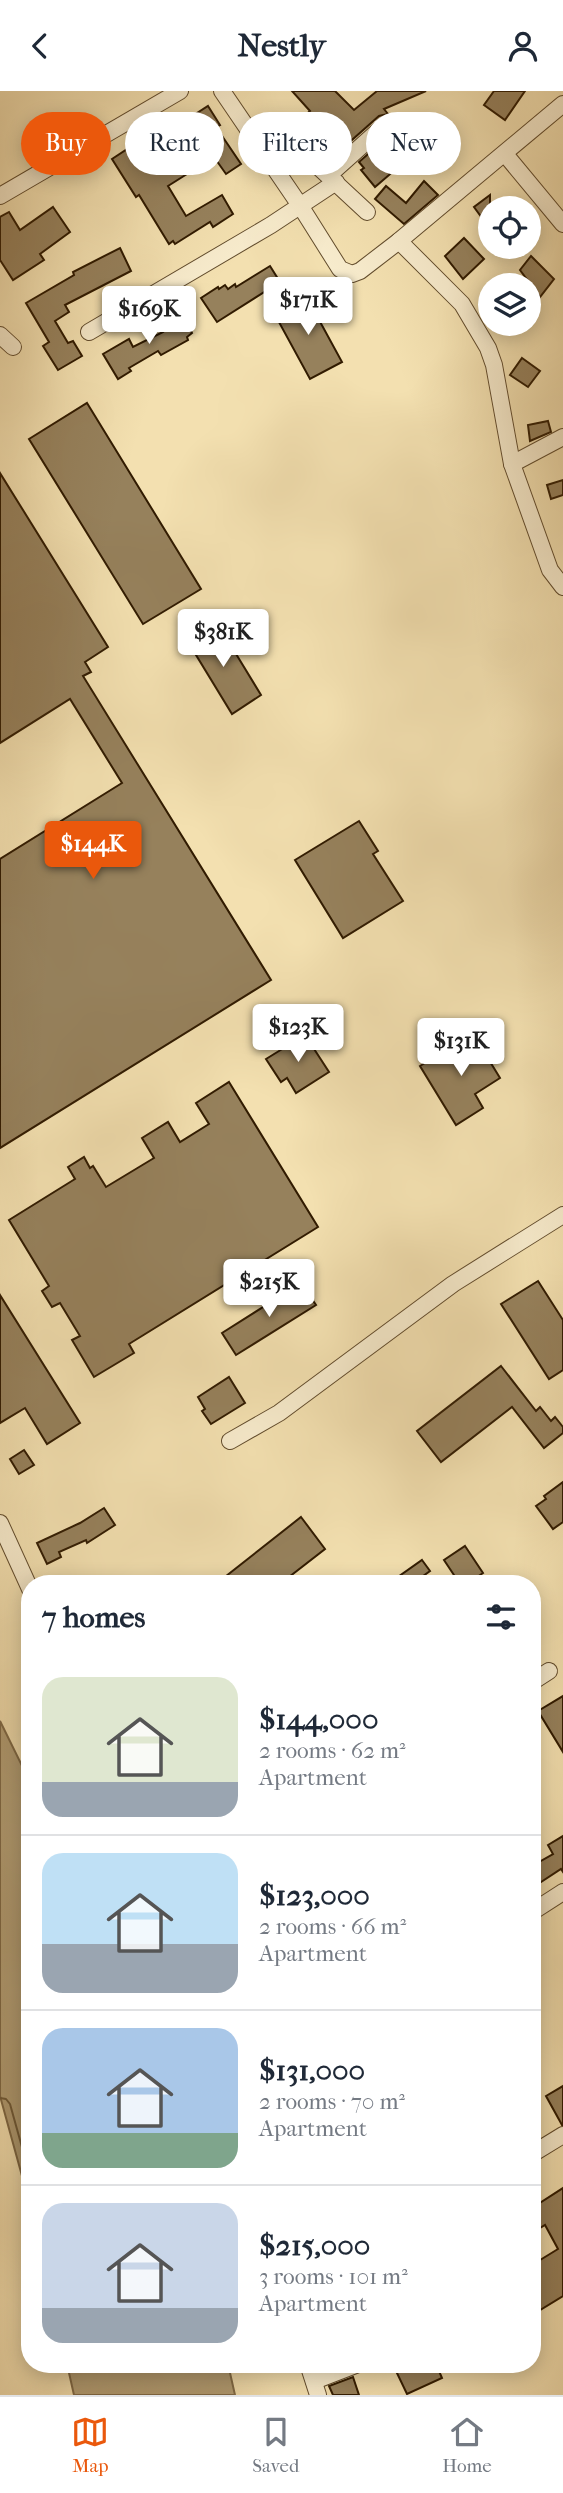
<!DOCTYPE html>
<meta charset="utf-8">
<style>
:root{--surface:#fff;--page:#f2f2f3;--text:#1f2937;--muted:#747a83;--line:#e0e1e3;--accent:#ea580c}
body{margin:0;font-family:"IM FELL French Canon",serif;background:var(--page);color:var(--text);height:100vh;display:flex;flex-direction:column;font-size:26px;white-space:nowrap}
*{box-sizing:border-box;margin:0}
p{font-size:23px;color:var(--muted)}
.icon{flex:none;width:38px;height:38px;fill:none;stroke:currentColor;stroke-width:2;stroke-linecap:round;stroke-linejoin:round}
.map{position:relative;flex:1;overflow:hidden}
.side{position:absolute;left:21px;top:1484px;width:520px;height:798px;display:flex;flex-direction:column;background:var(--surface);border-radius:28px;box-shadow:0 4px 18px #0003}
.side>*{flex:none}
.hud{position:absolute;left:21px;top:21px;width:522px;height:63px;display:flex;gap:14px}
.fabs{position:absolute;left:478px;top:105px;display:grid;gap:14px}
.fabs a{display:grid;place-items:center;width:63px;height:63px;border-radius:50%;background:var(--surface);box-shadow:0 4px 18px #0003;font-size:35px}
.price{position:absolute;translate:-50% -60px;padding:0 16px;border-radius:7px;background:#fff;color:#222;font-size:23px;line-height:46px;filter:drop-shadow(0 2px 4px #0008)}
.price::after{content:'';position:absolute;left:50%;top:42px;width:21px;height:16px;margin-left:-10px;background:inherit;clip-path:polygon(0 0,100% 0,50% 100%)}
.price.selected{background:var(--accent);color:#fff}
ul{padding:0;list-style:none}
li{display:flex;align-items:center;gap:21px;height:175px;padding:0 21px}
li+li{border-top:2px solid var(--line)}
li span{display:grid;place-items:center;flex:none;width:196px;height:140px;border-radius:21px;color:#555}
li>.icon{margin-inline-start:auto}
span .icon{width:84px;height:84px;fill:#fffc;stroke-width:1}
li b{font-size:30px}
h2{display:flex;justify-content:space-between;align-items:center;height:84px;padding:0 21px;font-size:30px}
.chip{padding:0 24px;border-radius:32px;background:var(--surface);box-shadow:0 4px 18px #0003;font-size:24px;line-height:63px}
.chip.selected{background:var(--accent);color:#fff}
header{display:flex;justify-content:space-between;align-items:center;height:91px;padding:0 21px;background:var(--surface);font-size:32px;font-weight:700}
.menu{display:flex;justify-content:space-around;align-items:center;height:98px;border-top:2px solid var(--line);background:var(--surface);font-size:19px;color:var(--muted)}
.menu a{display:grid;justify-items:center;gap:4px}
.menu .selected{color:var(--accent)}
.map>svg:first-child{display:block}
.water{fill:#b19d74;stroke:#7e6946;stroke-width:2}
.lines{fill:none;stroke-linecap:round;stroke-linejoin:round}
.shore{stroke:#715c3a;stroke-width:2}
.building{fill:#96815c;stroke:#311b01;stroke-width:2}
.minor-casing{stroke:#624c2d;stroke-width:18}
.minor{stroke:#f7ebcc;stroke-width:16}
</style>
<header><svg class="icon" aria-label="back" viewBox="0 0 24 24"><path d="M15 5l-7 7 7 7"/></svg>Nestly<svg class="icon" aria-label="person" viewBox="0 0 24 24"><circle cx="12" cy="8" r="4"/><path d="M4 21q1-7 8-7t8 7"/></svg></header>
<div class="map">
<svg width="563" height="2304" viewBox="0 0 563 2304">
<rect width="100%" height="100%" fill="#f3e0b0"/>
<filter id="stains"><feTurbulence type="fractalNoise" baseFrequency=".00286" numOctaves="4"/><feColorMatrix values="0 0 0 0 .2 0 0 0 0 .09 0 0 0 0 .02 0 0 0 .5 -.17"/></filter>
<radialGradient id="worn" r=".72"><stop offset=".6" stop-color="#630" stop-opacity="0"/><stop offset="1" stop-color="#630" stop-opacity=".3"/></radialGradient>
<g class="water">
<path d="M 0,1630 L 30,1691 L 30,2114 L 0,2005 Z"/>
<path d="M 67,2273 L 228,2273 L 235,2304 L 74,2304 Z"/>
</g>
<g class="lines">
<path class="shore" d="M 0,2007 L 6,2008 L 10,2013 L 30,2085"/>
</g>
<g class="building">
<path d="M 292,0 L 335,0 L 354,19 L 377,0 L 426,0 L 384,18 L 388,23 L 379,25 L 344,56 L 326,36 L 317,44 L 301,28 L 310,20 Z"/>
<path d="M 494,0 L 525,0 L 505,29 L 484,14 Z"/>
<path d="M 208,15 L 220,34 L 216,36 L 241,73 L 226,83 L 214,66 L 168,95 L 186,125 L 222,104 L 233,123 L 213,136 L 210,131 L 175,153 L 173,150 L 169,153 L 139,104 L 136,106 L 112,68 L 138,51 L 140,54 L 178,30 L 180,33 Z"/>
<path d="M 420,40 L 441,64 L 421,81 L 400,58 Z"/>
<path d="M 384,49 L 403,72 L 375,96 L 361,79 L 364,77 L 359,71 Z"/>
<path d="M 424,90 L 438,104 L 404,133 L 375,108 L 386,95 L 406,112 Z"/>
<path d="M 490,104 L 490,138 L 474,116 Z"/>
<path d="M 53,116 L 70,141 L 40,163 L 44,169 L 13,189 L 0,169 L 0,126 L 9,121 L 20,139 Z"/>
<path d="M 464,147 L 484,168 L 463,188 L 445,165 Z"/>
<path d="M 120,157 L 131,180 L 65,214 L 69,221 L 55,230 L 68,252 L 73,250 L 82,265 L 58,279 L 43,255 L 49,251 L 26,212 L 74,184 L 73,181 Z"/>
<path d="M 531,165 L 554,188 L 540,206 L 520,179 Z"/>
<path d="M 270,175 L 280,191 L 217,231 L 201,207 L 218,196 L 219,198 L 225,194 L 228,198 L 235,193 L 236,196 Z"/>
<path d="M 306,205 L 342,271 L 310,288 L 274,222 Z"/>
<path d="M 181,221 L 192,242 L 187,246 L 188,249 L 161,264 L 158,260 L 129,277 L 131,280 L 118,288 L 103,263 L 129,248 L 133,256 L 163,241 L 159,233 Z"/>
<path d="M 522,267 L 540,280 L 528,296 L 510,284 Z"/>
<path d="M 87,312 L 201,498 L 143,533 L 29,348 Z"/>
<path d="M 548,330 L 551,341 L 530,350 L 528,334 Z"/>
<path d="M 0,382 L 108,556 L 85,571 L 91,581 L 83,585 L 271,889 L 0,1057 L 0,768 L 122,692 L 70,608 L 0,652 Z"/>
<path d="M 563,389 L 563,404 L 551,408 L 547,394 Z"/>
<path d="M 200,530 L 218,560 L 230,553 L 261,604 L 232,623 L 182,541 Z"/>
<path d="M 359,730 L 378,760 L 373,763 L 403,810 L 343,847 L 295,769 Z"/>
<path d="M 473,943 L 500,987 L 475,1003 L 483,1017 L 456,1034 L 420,975 Z"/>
<path d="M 305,944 L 329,981 L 296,1002 L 287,987 L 281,991 L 266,968 Z"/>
<path d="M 229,991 L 318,1136 L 129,1253 L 134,1262 L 94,1286 L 72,1249 L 80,1245 L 60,1212 L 52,1216 L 42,1200 L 49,1195 L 9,1129 L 75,1088 L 68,1076 L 84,1066 L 90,1077 L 93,1075 L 106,1096 L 154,1067 L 142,1047 L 168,1031 L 180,1051 L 209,1033 L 196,1012 Z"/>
<path d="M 538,1190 L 563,1229 L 563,1279 L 549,1288 L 501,1213 Z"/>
<path d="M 301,1192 L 316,1214 L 236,1264 L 222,1242 Z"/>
<path d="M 0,1204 L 80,1332 L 47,1353 L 25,1317 L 0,1332 Z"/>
<path d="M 501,1275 L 536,1320 L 540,1316 L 551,1330 L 555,1326 L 563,1336 L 563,1342 L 544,1357 L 512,1316 L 441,1371 L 417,1340 Z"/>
<path d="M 229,1286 L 245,1312 L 211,1333 L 202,1320 L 205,1318 L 198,1306 Z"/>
<path d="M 24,1359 L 34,1374 L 19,1383 L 10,1368 Z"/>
<path d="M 563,1391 L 563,1431 L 553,1438 L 536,1415 L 546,1408 L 544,1405 Z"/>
<path d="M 104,1417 L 115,1434 L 87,1452 L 86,1449 L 59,1461 L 61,1466 L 47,1473 L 37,1452 L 80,1432 Z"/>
<path d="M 301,1426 L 325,1458 L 280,1493 L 216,1493 Z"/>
<path d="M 465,1455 L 483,1482 L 467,1493 L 460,1493 L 444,1469 Z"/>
<path d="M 422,1469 L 430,1480 L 412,1493 L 388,1493 Z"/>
<path d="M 563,1605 L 563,1661 L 538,1620 Z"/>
<path d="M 563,1745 L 563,1781 L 561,1778 L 532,1797 L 532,1775 L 553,1763 L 548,1754 Z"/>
<path d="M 563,1995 L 563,2034 L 562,2034 L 546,2005 Z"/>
<path d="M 563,2097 L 563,2205 L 532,2224 L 532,2174 L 558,2158 L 545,2134 L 532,2142 L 532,2117 Z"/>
<path d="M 411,2273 L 436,2273 L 442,2287 L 407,2303 L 396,2280 Z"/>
<path d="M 353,2286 L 359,2304 L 333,2304 L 329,2295 Z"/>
</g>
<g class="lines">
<defs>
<g id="minor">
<path d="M 222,0 L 301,116 L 340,178 L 352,183 L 360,180 L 399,150 L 563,13"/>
<path d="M 284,44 L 367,121"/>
<path d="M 505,63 L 563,133"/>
<path d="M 329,84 L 386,33"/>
<path d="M 0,105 L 180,0"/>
<path d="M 399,150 L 462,213 L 488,257 L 494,274 L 512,373 L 550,479 L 563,496"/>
<path d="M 89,241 L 271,134 L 336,91"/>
<path d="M 0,244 L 13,256"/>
<path d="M 512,373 L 563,346"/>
<path d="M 230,1350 L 279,1322 L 453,1193 L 563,1124"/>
<path d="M 0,1432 L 30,1498"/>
<path d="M 532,1591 L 549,1580"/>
<path d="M 532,1821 L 563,1801"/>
<path d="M 532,2063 L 563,2044"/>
<path d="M 308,2273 L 318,2304"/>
<path d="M 314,2290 L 358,2273"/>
</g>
</defs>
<use href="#minor" class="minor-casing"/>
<use href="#minor" class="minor"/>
</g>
<rect width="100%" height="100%" filter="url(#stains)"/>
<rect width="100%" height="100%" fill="url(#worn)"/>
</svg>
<div class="fabs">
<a><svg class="icon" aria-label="locate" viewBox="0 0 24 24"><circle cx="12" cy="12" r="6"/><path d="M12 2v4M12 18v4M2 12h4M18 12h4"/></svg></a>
<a><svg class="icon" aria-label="layers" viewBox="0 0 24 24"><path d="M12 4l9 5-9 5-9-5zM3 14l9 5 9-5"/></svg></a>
</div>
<b class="price" style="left:308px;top:246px">$171K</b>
<b class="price" style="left:149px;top:255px">$169K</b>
<b class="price" style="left:223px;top:578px">$381K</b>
<b class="price selected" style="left:93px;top:790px">$144K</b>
<b class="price" style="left:298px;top:973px">$123K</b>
<b class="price" style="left:461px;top:987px">$131K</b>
<b class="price" style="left:269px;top:1228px">$215K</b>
<div class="hud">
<a class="chip selected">Buy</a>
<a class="chip">Rent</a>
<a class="chip">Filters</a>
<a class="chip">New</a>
</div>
<section class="side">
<h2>7 homes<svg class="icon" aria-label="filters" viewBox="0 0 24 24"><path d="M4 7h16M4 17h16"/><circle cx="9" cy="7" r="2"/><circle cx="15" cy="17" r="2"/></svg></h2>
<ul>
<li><span style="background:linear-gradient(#dfe7d0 75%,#9aa5b1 0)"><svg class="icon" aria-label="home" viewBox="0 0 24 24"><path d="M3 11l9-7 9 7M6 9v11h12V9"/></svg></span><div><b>$144,000</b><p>2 rooms · 62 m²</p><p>Apartment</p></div></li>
<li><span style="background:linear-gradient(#bfe0f5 65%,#9aa5b1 0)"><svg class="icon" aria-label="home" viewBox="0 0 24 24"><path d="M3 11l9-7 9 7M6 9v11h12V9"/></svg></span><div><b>$123,000</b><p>2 rooms · 66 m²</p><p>Apartment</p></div></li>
<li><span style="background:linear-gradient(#a9c7e8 75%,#7fa58c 0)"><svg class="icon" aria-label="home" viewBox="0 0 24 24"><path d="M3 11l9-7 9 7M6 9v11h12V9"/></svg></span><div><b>$131,000</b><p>2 rooms · 70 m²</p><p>Apartment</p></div></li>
<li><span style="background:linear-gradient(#c9d6e8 75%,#9aa5b1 0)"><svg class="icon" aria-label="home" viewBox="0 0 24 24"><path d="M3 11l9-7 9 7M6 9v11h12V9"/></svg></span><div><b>$215,000</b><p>3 rooms · 101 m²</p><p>Apartment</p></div></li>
</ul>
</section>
</div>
<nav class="menu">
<a class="selected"><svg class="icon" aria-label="map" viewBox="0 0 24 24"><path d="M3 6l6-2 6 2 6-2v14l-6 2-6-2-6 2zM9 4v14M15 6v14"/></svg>Map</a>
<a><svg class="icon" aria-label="saved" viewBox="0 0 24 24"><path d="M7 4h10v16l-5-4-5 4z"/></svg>Saved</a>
<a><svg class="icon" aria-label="home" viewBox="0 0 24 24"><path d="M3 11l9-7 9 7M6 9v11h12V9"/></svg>Home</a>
</nav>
